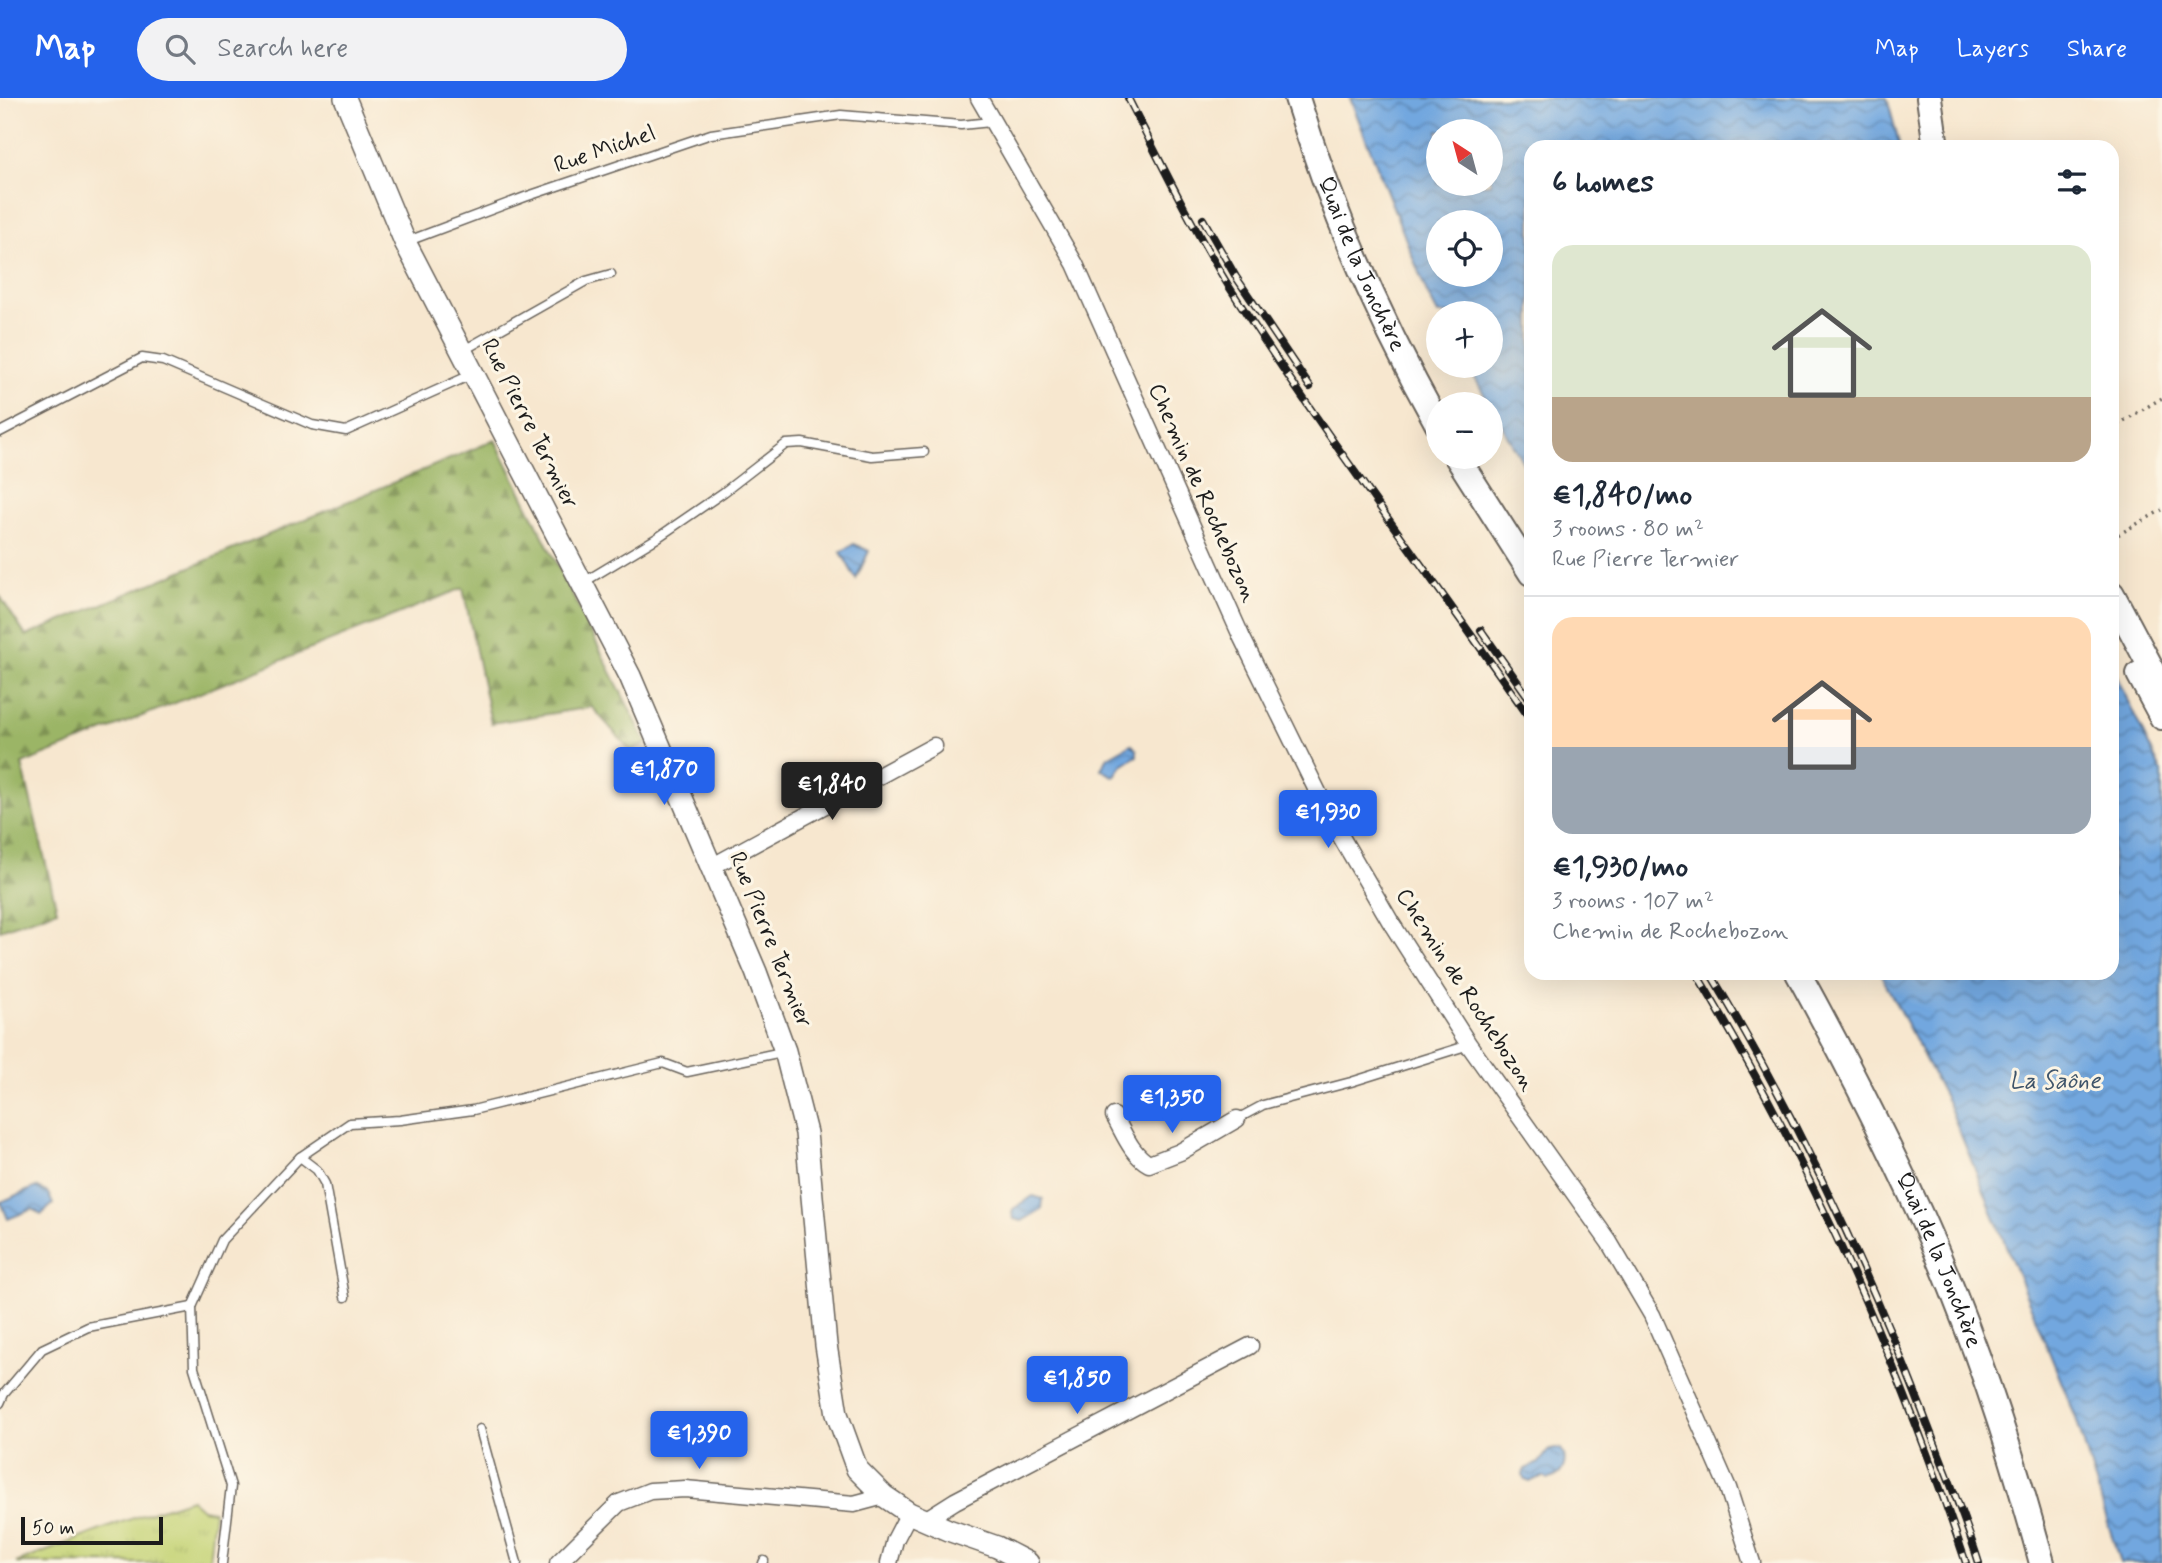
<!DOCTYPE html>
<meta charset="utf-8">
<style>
:root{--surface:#fff;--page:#f2f2f3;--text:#1f2937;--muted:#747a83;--line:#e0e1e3;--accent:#2563eb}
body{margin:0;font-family:Mynerve,sans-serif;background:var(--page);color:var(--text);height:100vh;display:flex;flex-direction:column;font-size:26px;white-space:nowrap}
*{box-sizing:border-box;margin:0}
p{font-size:23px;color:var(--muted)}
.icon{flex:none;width:38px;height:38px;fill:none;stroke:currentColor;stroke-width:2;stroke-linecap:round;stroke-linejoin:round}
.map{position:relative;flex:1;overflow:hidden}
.drawer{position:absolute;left:1524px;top:42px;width:595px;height:840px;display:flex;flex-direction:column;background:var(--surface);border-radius:21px;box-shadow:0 7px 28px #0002}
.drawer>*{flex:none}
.needle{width:46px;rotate:324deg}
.fabs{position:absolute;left:1426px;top:21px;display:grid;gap:14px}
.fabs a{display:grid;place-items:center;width:77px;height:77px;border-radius:50%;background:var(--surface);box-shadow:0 7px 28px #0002;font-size:35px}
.scale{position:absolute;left:21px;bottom:18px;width:142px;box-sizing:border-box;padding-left:7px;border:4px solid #1c1c1c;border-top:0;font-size:19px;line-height:24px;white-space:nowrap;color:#1c1c1c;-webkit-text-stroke:5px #fcf5e5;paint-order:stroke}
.price{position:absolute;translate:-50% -60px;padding:0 16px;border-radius:7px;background:var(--accent);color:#fff;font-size:23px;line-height:46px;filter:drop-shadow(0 2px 4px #0008)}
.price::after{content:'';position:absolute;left:50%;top:42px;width:21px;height:16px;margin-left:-10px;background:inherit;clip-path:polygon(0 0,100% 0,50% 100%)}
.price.active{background:#222;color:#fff}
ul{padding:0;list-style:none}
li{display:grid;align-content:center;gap:14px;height:371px;padding:0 28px}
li+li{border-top:2px solid var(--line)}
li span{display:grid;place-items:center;height:217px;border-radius:21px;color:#555}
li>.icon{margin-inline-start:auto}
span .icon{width:126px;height:126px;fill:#fffc;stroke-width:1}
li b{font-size:30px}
h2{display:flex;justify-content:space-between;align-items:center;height:84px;padding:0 28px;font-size:30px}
header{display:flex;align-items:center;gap:42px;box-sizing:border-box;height:98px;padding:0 35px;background:var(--accent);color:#fff}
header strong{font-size:33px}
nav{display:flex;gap:38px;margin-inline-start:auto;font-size:24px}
.search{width:490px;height:63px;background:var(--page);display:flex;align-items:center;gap:18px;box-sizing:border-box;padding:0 24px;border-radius:38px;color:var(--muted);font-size:26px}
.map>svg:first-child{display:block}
.grass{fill:url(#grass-tufts);stroke:#707848;stroke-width:2}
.forest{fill:url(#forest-firs);stroke:#5c6841;stroke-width:2}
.water{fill:url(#water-waves);stroke:#47627e;stroke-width:2;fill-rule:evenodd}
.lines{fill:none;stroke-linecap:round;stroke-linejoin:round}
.lane-casing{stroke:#69635b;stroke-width:11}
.street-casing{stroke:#69635b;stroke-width:19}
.secondary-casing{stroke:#69635b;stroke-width:24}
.primary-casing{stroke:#69635b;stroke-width:28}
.path{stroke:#69635b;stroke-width:3.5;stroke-dasharray:2 5;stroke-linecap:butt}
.lane{stroke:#fff;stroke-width:8}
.street{stroke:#fff;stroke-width:16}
.secondary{stroke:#fff;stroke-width:21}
.primary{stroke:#fff;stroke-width:24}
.rail-casing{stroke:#1c1c1c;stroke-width:8}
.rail{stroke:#fcf5e5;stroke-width:5;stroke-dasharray:16;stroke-linecap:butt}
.labels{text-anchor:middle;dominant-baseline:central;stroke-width:6;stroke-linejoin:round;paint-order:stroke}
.street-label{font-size:23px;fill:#1c1c1c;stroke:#fcf5e5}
.water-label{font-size:24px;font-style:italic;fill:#3e546a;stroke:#fcf5e5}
</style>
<header>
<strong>Map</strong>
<div class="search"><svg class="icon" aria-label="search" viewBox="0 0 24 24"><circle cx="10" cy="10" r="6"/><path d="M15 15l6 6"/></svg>Search here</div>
<nav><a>Map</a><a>Layers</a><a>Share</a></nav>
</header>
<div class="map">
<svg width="2162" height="1465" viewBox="0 0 2162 1465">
<defs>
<pattern id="grass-tufts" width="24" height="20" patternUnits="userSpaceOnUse" patternTransform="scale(1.75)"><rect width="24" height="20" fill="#c4d375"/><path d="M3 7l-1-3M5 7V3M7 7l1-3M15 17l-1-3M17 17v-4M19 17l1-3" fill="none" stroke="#a8b565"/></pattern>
<pattern id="forest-firs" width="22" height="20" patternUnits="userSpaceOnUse" patternTransform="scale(1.75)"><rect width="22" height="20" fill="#9bb566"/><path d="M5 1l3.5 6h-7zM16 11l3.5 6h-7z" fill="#7e9253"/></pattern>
<pattern id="water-waves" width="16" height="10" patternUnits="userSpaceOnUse" patternTransform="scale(1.75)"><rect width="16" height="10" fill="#72a7df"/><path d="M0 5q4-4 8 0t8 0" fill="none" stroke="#5d87b4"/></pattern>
</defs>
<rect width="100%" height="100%" fill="#fcf5e5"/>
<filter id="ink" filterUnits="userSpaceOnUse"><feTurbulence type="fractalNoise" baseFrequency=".0143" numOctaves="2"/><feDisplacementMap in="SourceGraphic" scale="14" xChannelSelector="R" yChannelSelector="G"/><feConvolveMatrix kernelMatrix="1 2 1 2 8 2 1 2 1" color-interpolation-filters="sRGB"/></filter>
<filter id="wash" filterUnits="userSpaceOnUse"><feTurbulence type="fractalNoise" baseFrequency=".00686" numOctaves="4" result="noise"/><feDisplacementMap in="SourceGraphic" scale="28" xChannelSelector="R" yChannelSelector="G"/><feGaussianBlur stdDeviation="1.57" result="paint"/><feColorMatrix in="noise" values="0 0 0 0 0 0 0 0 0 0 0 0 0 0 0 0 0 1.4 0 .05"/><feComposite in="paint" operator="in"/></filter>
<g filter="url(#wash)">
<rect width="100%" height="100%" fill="#f7e7cf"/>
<path class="grass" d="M 191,1401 L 202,1411 L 214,1413 L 209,1465 L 16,1465 L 119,1425 Z"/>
<path class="forest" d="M 495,342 L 647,646 L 631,653 L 592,609 L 491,625 L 463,490 L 22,666 L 57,812 L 0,832 L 0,498 L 26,538 Z"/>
<g class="water">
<path d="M 1350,0 L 1887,0 L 1900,49 L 1531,49 L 1531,379 L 1468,268 L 1491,268 L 1491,215 L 1438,216 L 1427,195 ZM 1438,33 L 1491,33 L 1491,86 L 1438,86 ZM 1438,124 L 1491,124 L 1491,177 L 1438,177 Z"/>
<path d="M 854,446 L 869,453 L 856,481 L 841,454 Z"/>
<path d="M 2112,569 L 2162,675 L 2162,1465 L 2120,1465 L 2076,1320 L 1948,1005 L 1880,875 L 2112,875 Z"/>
<path d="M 1131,646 L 1137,652 L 1137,658 L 1123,666 L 1114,679 L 1101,671 L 1108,659 Z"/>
<path d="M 36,1089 L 48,1095 L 53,1106 L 41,1117 L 33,1111 L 8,1121 L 1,1104 Z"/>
<path d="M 1033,1098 L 1043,1101 L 1042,1111 L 1022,1123 L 1014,1121 L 1012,1116 L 1013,1111 Z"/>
<path d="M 1554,1350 L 1561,1351 C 1568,1360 1565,1376 1552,1380 C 1542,1383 1551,1378 1541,1379 C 1537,1380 1534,1382 1530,1384 L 1525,1382 L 1523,1376 L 1525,1371 L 1539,1365 L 1548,1353 Z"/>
</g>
</g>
<g filter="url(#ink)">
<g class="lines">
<defs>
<g id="lane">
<path d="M 408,143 L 525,99 L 711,36 L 841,17 L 961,27 L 991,24"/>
<path d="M 464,252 L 586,183 L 611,176"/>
<path d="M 0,334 L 142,260 L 163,263 L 312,327 L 346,333 L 473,276"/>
<path d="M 584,484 L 657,440 L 724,394 L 786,346 L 802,345 L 872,358 L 924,354"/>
<path d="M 1237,1021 L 1263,1007 L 1351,984 L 1469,947"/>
<path d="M 300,1059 L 350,1025 L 400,1022 L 473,1012 L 663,965 L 687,974 L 782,954"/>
<path d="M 0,1305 L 4,1296 L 42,1251 L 88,1229 L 192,1209"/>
<path d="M 480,1331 L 517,1465"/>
<path d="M 222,1465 L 231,1388 L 194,1270 L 192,1209 L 222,1142 L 300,1059 L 317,1072 L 325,1086 L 345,1199"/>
<path d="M 763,1465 L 764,1463"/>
</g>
<g id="street">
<path d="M 979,0 L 1075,166 L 1242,540 L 1333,725 L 1390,823 L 1469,947 L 1609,1144 L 1652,1217 L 1728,1390 L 1752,1465"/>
<path d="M 713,768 L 934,648"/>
<path d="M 1114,1018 C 1124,1035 1131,1056 1149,1066 L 1180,1054 L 1237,1021"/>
<path d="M 925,1422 L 955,1403 L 1250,1248"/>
<path d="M 558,1465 L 619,1405 L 650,1393 L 685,1391 L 854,1406 L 884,1398"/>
<path d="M 889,1465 L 895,1442 L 909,1415"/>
</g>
<path id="secondary" d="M 345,0 L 405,144 L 630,578 L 756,874 L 785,953 L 806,1035 L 826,1247 L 837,1316 L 857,1371 L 884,1398 L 909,1415 L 948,1432 L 997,1449 L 1028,1465"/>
<g id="primary">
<path id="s1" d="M 1297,0 C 1332,114 1380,223 1438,327"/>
<path d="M 1929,0 L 1936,49"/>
<path d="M 1457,359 L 1531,475"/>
<path d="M 2112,496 L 2162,590"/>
<path d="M 2139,576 L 2162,619"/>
<path id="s2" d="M 1798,875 C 1842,955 1883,1035 1921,1118 C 1971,1229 2010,1347 2042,1465"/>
</g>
</defs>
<use href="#lane" class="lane-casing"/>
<use href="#street" class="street-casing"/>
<use href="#secondary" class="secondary-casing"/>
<use href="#primary" class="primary-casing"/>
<g class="path">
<path d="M 2112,330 L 2162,300"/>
<path d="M 2112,440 L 2162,412"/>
</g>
<use href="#lane" class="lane"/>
<use href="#street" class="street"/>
<use href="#secondary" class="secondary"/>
<use href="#primary" class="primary"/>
<defs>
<g id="rail">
<path d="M 1128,0 C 1160,63 1191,127 1228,187 C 1323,336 1431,477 1531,622"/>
<path d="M 1203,121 L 1236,179 L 1310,289"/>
<path d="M 1481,532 L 1531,603"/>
<path d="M 1696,875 C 1808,1060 1897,1260 1966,1465"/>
<path d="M 1710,875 C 1794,1014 1864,1163 1923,1315 C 1942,1365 1963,1414 1979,1465"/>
</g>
</defs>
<use href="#rail" class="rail-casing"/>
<use href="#rail" class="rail"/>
</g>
</g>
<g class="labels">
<g class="street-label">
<text transform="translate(605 52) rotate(-19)">Rue Michel</text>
<text stroke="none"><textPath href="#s1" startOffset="178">Quai de la Jonchère</textPath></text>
<text transform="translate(529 326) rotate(63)">Rue Pierre Termier</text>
<text transform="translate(1202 395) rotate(66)">Chemin de Rochebozon</text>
<text transform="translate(770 842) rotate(68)">Rue Pierre Termier</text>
<text transform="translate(1465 892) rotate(57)">Chemin de Rochebozon</text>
<text stroke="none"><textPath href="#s2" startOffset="320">Quai de la Jonchère</textPath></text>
</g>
<g class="water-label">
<text x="2055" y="983">La Saône</text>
</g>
</g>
</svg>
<div class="fabs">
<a><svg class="needle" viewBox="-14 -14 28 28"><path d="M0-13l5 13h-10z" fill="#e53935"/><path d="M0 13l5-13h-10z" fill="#747a83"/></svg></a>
<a><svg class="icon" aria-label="locate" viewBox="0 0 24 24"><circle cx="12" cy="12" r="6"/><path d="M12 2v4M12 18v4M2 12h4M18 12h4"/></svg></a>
<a>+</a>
<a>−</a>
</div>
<div class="scale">50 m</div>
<b class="price" style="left:664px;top:709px">€1,870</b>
<b class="price active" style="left:832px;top:724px">€1,840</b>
<b class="price" style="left:1328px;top:752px">€1,930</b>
<b class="price" style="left:1172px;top:1037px">€1,350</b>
<b class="price" style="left:1077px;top:1318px">€1,850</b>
<b class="price" style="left:699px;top:1373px">€1,390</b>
<section class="drawer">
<h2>6 homes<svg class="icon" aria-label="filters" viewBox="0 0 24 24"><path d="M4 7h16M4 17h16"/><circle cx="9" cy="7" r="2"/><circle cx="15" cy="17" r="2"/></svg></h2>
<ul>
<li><span style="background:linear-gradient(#dfe7d0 70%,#b9a48a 0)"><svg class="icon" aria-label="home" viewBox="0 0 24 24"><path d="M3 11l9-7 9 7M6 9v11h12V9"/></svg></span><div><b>€1,840/mo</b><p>3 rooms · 80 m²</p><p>Rue Pierre Termier</p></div></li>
<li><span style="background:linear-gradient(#ffd9b3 60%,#9aa5b1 0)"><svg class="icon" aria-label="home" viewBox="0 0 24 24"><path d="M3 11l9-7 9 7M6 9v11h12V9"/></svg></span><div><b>€1,930/mo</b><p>3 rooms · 107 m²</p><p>Chemin de Rochebozon</p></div></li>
</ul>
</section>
</div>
